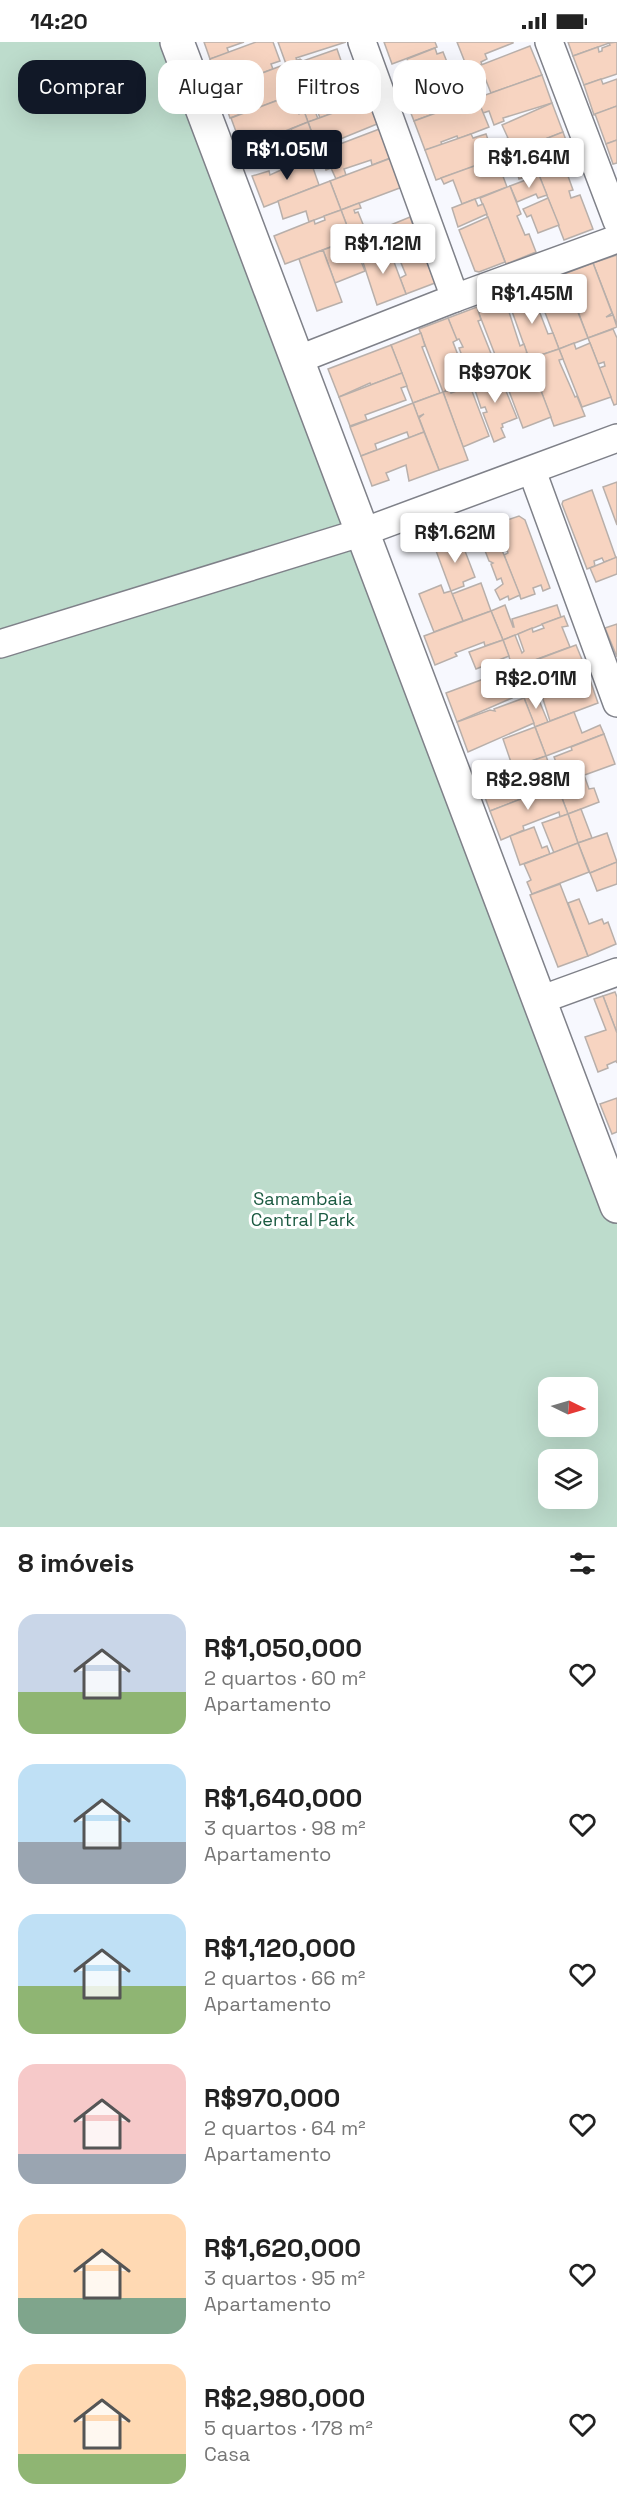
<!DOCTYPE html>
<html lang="pt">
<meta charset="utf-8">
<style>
:root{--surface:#fff;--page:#f2f2f2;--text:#222;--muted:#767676;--accent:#111827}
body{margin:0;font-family:"Space Grotesk",sans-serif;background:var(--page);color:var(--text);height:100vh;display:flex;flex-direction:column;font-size:22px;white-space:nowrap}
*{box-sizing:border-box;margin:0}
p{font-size:20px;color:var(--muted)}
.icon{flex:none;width:33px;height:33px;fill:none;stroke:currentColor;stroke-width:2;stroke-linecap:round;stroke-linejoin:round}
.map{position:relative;height:1485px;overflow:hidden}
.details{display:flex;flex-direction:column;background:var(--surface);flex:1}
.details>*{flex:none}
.hud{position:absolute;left:18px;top:18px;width:582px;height:54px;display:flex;gap:12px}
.needle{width:39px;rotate:95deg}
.tools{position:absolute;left:538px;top:1335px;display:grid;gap:12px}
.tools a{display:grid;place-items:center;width:60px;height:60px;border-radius:12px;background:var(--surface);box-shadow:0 6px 24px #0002;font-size:30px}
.price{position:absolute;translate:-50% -51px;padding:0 14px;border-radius:6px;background:#fff;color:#222;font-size:20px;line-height:39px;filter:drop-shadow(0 2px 3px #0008)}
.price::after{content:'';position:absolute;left:50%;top:36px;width:18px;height:14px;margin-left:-9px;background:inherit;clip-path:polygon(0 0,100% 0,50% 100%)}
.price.current{background:var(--accent);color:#fff}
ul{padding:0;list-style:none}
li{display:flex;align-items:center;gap:18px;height:150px;padding:0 18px}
li span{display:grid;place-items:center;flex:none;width:168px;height:120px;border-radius:18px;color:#555}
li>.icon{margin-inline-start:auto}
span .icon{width:72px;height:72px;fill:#fffc;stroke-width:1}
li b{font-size:26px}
h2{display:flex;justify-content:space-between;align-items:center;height:72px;padding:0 18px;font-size:26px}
.chip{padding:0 21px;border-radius:18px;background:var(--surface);box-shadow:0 6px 24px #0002;font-size:21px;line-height:54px}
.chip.current{background:var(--accent);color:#fff}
.status{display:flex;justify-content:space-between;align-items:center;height:42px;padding:0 30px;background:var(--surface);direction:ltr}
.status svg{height:16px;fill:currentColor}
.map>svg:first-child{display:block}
.green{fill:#bddccc;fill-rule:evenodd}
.building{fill:#f7d4c1;stroke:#b8afaa;stroke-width:1.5}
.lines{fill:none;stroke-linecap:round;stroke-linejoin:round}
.minor-casing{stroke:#7f8189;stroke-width:30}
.tertiary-casing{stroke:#7f8189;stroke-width:36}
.minor{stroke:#fff;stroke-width:27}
.tertiary{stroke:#fff;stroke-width:33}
.labels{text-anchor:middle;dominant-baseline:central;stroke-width:6;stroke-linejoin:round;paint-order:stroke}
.park-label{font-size:18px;fill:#1b5a41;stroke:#fff}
</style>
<div class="status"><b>14:20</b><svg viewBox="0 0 49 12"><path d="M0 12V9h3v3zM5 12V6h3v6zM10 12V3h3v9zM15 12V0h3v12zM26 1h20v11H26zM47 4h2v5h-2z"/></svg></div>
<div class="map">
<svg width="617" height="1485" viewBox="0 0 617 1485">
<rect width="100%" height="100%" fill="#f7f8fe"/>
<path class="green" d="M 0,0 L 184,0 L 617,1142 L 617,1485 L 0,1485 ZM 549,1346 L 588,1346 L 588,1384 L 549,1384 ZM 549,1418 L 588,1418 L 588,1456 L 549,1456 Z"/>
<g class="building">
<path d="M 204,0 L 244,0 L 227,6 L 229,11 L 210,17 Z"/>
<path d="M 256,0 L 273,0 L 280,19 L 271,22 L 273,27 L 243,38 L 243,36 L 231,40 L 232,42 L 220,47 L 210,17 Z"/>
<path d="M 278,0 L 346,0 L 296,16 L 297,18 L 286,22 Z"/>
<path d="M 384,0 L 435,0 L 437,5 L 392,22 Z"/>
<path d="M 457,0 L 513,0 L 513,1 L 485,12 L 487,17 L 481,20 L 482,23 L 468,28 Z"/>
<path d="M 568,0 L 612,0 L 573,14 Z"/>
<path d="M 617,0 L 617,32 L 584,43 L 573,14 L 598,5 L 599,10 L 602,9 L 602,6 L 610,3 L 609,1 Z"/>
<path d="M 530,4 L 542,33 L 491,51 L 483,31 L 470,36 L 468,28 Z"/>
<path d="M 435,6 L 437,12 L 443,10 L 449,25 L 415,37 L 407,17 Z"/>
<path d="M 337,7 L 346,33 L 297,51 L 286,22 L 300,17 L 303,19 Z"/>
<path d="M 286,22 L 295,45 L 292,46 L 294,52 L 230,76 L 220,47 Z"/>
<path d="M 360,28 L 369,58 L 320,76 L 309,47 Z"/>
<path d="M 464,31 L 463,34 L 468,45 L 473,43 L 477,56 L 414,79 L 403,51 L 421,44 L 422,47 Z"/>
<path d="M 542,33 L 552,61 L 503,76 L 504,79 L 494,83 L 489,69 L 483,71 L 477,56 Z"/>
<path d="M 601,37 L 603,42 L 617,37 L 617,64 L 594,73 L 584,43 Z"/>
<path d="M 307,47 L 318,77 L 308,80 L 297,51 Z"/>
<path d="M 297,51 L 301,62 L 296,64 L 299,72 L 304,69 L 308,80 L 242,106 L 231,76 Z"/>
<path d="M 477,56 L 489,85 L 458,97 L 457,94 L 441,100 L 442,103 L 425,108 L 414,79 Z"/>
<path d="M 369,58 L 377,82 L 333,100 L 331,94 L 328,96 L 331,105 L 319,110 L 308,80 Z"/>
<path d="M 552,61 L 563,90 L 503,114 L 499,106 L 505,104 L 503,98 L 508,96 L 502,83 Z"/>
<path d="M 617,64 L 617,98 L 606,102 L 595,72 Z"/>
<path d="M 308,80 L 319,111 L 287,122 L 282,110 L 271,114 L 267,101 L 293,91 L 291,87 Z"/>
<path d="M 382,86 L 393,115 L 372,123 L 371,118 L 344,127 L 346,133 L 336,137 L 331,126 L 326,128 L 319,110 Z"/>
<path d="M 563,90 L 574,120 L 532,136 L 531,133 L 519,137 L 517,130 L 506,134 L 499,115 Z"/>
<path d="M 471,92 L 473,96 L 486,92 L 495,117 L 436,138 L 425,108 Z"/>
<path d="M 617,98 L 617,121 L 613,122 L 606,102 Z"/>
<path d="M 319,111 L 322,119 L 312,123 L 319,143 L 264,165 L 252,134 L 269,129 L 270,133 Z"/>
<path d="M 394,115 L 405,144 L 341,168 L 330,139 Z"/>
<path d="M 499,115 L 504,128 L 501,129 L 507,145 L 462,162 L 453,138 L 444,142 L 441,136 Z"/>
<path d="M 568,122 L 572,133 L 568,134 L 573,148 L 569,149 L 571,156 L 580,153 L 593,187 L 564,198 L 539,133 Z"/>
<path d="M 539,133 L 547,153 L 538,156 L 536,152 L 517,160 L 510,144 Z"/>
<path d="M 330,139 L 341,168 L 309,180 L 306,169 L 283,177 L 278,159 Z"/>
<path d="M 510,144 L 521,172 L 517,174 L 525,193 L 529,192 L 536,210 L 506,222 L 480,156 Z"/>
<path d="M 548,156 L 559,183 L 538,191 L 531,173 L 527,175 L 523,167 Z"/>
<path d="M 475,157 L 478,164 L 483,162 L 487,172 L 458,185 L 452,166 Z"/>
<path d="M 359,161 L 361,166 L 354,168 L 355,171 L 358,170 L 367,192 L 352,197 L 341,168 Z"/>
<path d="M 341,168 L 352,197 L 285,222 L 274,194 L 314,178 L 315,182 L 325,178 L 324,174 Z"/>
<path d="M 410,175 L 435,241 L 406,252 L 400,236 L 406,233 L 394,204 L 403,201 L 400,194 L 386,200 L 381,187 Z"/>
<path d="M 488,175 L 505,220 L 479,230 L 475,229 L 459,188 Z"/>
<path d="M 363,194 L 367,206 L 357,210 L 352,197 Z"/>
<path d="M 352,197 L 365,229 L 335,241 L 323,208 Z"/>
<path d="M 375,204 L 376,209 L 388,204 L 406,252 L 377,263 L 360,211 Z"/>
<path d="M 323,208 L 342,260 L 317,269 L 299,217 Z"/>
<path d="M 617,213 L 617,283 L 593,221 Z"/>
<path d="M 593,221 L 612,271 L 606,275 L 613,273 L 617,285 L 588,296 L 564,232 Z"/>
<path d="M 565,237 L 588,296 L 559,307 L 536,247 Z"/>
<path d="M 536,247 L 543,265 L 538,266 L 548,292 L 553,291 L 559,307 L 529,317 L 508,258 Z"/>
<path d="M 508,258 L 513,270 L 509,270 L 520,304 L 524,302 L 527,311 L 516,315 L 518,321 L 501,328 L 478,269 Z"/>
<path d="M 477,265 L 481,278 L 478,279 L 492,314 L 495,313 L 501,328 L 472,339 L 459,306 L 463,305 L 459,297 L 456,298 L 448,276 Z"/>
<path d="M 448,276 L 457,298 L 453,300 L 466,334 L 469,332 L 472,339 L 443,350 L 419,287 Z"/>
<path d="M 613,287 L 617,296 L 617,362 L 614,363 L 599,326 L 605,324 L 604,320 L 598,322 L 588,296 Z"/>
<path d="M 421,291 L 425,304 L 422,305 L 440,351 L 413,361 L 391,303 Z"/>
<path d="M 574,301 L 576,307 L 590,301 L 611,355 L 582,365 L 559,307 Z"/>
<path d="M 391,303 L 402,331 L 371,343 L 370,341 L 339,355 L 328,327 Z"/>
<path d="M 559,307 L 563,317 L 559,318 L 560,321 L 575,355 L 577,354 L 585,374 L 554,384 L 529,317 Z"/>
<path d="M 529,317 L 551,375 L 523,386 L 501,328 Z"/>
<path d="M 402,331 L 407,344 L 401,346 L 406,358 L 365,373 L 367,378 L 350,384 L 339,355 Z"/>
<path d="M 499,332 L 517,376 L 502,382 L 503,385 L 501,386 L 505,395 L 494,400 L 483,371 L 487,370 L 485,365 L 481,366 L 472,339 Z"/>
<path d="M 470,344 L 489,394 L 463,405 L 443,350 L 450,348 L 451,351 Z"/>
<path d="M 443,350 L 468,418 L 439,428 L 419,376 L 424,372 L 418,375 L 413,361 Z"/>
<path d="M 413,361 L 424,390 L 409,396 L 407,390 L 375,402 L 377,408 L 361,414 L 350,385 Z"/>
<path d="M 424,390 L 439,428 L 409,439 L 406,423 L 386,431 L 389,438 L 372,444 L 361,414 Z"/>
<path d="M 617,440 L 617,483 L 603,445 Z"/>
<path d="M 592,448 L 616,516 L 604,520 L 602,516 L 594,519 L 595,524 L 587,527 L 562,462 L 563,459 Z"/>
<path d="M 519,474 L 525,478 L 550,546 L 543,549 L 541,543 L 533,546 L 535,552 L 521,557 L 504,513 L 508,511 L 503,498 L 498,496 L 493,483 Z"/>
<path d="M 460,496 L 475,535 L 463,540 L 464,544 L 451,549 L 435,506 Z"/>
<path d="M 498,498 L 520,553 L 509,558 L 508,554 L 500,558 L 495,548 L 503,542 L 501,536 L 497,538 L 491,522 L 493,521 L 489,519 L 484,506 Z"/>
<path d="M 617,515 L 617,532 L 596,540 L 590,526 Z"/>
<path d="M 481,541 L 491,569 L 463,579 L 452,552 Z"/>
<path d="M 441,543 L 444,551 L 451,549 L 463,579 L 434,590 L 419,552 Z"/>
<path d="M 505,563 L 513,585 L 514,585 L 512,577 L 557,563 L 561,575 L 503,598 L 491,569 Z"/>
<path d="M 491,569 L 503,598 L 485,604 L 484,600 L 455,611 L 457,614 L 435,623 L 424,594 Z"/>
<path d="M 564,574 L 568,584 L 562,585 L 570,605 L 513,626 L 503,598 L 515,593 L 522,611 L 524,609 L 518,592 L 532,586 L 533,590 L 544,586 L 542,582 Z"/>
<path d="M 617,582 L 617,615 L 605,586 Z"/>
<path d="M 503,598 L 509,614 L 476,627 L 469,610 Z"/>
<path d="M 576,603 L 588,632 L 524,656 L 518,640 L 523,639 L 517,625 Z"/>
<path d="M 513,626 L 520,644 L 509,648 L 512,656 L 457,680 L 446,651 Z"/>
<path d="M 588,632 L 598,661 L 550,679 L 542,654 L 568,644 L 567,639 Z"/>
<path d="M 536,651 L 548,680 L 535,685 L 524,656 Z"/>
<path d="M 524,656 L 534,681 L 468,710 L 457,680 L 490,668 L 495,669 L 494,667 Z"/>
<path d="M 574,670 L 582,691 L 600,683 L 604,692 L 546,714 L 535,685 Z"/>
<path d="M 535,685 L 546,714 L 513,726 L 503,697 Z"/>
<path d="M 604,692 L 615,722 L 557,743 L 553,733 L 560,730 L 554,715 L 572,708 L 571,705 Z"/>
<path d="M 546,714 L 557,743 L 490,769 L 479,739 L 499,731 L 500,735 L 519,727 L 523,727 L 525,731 L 528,729 L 525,721 Z"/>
<path d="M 584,733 L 589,747 L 594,746 L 599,760 L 568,772 L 557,743 Z"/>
<path d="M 557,743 L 568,772 L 560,775 L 559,770 L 523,784 L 524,788 L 501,798 L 490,769 Z"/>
<path d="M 581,767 L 592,796 L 578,801 L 568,772 Z"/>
<path d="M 568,772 L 578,801 L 554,811 L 542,781 Z"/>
<path d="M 534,785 L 542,806 L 547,804 L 550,812 L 520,823 L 510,794 Z"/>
<path d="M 607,791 L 617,820 L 590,831 L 578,801 Z"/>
<path d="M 578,801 L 589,830 L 532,852 L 527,840 L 531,838 L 524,822 Z"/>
<path d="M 617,820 L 617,842 L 597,849 L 590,831 Z"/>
<path d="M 560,842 L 588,914 L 558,925 L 530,853 Z"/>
<path d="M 579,857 L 589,882 L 602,877 L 604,882 L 608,880 L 616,902 L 588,914 L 568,861 Z"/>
<path d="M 615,950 L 617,955 L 617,991 L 603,954 Z"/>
<path d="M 603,954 L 617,991 L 617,1021 L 616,1019 L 607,1023 L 608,1026 L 598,1030 L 585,995 L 606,988 L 594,957 Z"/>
<path d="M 617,1056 L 617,1090 L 612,1092 L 600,1062 Z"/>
</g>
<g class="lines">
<defs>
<g id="minor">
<path d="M 362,0 L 455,256"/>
<path d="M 549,0 L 617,179"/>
<path d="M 297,318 L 455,256 L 617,197"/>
<path d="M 532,429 L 617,661"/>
<path d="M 0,602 L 363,490 L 617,396"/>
<path d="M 540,958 L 617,930"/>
</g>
<path id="tertiary" d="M 177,0 L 617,1164"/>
</defs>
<use href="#minor" class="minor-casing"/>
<use href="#tertiary" class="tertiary-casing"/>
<use href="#minor" class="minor"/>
<use href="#tertiary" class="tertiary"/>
</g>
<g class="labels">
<g class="park-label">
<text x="303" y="1156">Samambaia<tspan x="303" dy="21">Central Park</tspan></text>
</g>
</g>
</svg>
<div class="tools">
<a><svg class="needle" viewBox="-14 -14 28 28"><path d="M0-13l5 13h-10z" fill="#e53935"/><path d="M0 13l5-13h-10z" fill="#767676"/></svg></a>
<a><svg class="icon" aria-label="layers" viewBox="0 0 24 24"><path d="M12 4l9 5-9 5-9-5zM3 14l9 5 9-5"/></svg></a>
</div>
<b class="price current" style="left:287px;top:139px">R$1.05M</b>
<b class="price" style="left:529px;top:147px">R$1.64M</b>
<b class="price" style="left:383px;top:233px">R$1.12M</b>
<b class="price" style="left:532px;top:283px">R$1.45M</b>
<b class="price" style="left:495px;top:362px">R$970K</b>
<b class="price" style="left:455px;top:522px">R$1.62M</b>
<b class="price" style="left:536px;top:668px">R$2.01M</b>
<b class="price" style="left:528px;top:769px">R$2.98M</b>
<div class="hud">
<a class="chip current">Comprar</a>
<a class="chip">Alugar</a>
<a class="chip">Filtros</a>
<a class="chip">Novo</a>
</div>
</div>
<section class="details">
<h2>8 imóveis<svg class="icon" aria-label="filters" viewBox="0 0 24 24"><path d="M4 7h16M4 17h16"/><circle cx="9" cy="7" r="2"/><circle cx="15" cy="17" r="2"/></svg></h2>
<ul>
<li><span style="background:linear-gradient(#c9d6e8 65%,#8fb573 0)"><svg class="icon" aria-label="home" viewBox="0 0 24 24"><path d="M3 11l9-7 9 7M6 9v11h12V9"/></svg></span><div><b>R$1,050,000</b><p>2 quartos · 60 m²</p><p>Apartamento</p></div><svg class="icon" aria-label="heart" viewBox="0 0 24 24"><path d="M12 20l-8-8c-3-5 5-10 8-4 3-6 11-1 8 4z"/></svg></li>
<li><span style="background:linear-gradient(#bfe0f5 65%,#9aa5b1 0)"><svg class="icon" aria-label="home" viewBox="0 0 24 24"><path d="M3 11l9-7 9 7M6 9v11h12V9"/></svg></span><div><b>R$1,640,000</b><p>3 quartos · 98 m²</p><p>Apartamento</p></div><svg class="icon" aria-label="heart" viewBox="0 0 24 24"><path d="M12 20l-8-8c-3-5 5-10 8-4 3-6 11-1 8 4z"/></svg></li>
<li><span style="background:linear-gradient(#bfe0f5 60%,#8fb573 0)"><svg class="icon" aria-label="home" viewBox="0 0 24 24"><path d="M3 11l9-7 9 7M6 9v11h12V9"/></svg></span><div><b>R$1,120,000</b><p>2 quartos · 66 m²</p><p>Apartamento</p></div><svg class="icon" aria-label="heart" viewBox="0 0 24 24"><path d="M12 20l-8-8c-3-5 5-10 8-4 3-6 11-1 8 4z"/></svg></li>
<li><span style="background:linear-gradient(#f6c9c9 75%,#9aa5b1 0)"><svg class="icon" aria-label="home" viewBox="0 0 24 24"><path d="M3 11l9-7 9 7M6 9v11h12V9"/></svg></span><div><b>R$970,000</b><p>2 quartos · 64 m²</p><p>Apartamento</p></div><svg class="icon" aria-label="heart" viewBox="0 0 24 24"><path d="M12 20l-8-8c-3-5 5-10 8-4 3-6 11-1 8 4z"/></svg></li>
<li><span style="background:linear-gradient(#ffd9b3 70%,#7fa58c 0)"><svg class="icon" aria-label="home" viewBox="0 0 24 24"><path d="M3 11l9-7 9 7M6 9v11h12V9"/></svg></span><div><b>R$1,620,000</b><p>3 quartos · 95 m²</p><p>Apartamento</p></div><svg class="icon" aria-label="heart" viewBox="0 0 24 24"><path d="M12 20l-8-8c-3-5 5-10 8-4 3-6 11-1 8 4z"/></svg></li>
<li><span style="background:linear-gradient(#ffd9b3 75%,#8fb573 0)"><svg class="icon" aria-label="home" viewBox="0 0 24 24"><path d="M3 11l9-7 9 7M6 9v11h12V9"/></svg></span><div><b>R$2,980,000</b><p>5 quartos · 178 m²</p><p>Casa</p></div><svg class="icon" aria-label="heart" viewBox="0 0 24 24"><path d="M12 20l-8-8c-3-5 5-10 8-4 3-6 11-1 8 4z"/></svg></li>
</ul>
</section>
